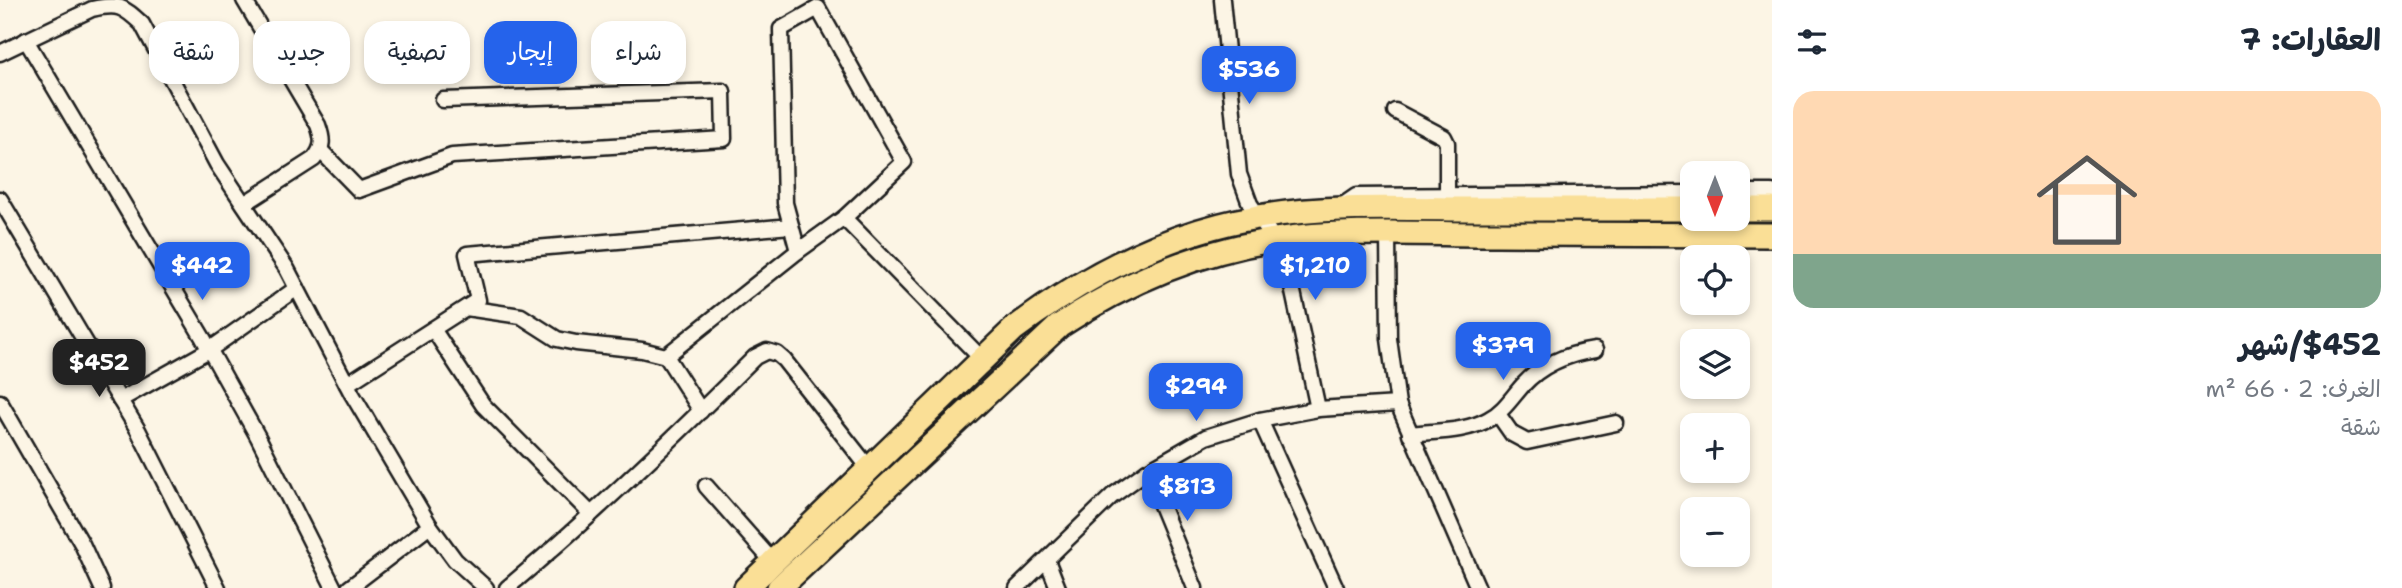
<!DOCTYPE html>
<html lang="ar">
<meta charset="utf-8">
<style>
:root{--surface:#fff;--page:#f2f2f3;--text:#1f2937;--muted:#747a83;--line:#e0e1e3;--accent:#2563eb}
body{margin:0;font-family:"Shantell Sans","Playpen Sans Arabic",sans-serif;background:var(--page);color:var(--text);direction:rtl;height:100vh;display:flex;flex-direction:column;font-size:26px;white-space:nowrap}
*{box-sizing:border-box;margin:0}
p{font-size:23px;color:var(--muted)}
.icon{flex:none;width:38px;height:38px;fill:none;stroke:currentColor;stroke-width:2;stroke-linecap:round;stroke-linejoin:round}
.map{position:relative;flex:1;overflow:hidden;direction:ltr}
.side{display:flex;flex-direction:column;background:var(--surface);width:630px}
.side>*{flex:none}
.top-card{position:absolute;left:21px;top:21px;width:665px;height:63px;direction:rtl;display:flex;gap:14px}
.needle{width:46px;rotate:180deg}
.fabs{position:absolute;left:1680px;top:161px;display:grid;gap:14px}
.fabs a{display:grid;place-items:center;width:70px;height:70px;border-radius:14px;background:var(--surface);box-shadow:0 4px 10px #0003;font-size:35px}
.price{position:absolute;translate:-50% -60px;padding:0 16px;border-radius:14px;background:var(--accent);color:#fff;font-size:23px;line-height:46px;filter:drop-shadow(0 2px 4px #0008)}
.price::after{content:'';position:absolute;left:50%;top:42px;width:21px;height:16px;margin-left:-10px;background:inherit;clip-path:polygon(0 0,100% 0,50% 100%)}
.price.active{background:#222;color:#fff}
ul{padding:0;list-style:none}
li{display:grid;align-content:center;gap:14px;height:371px;padding:0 21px}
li+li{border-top:2px solid var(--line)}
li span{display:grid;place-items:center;height:217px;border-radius:21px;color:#555}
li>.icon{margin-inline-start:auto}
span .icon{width:126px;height:126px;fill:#fffc;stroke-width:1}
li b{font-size:30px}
h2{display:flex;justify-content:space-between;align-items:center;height:84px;padding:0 21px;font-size:30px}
.chip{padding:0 24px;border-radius:21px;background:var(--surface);box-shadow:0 4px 10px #0003;font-size:24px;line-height:63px}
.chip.active{background:var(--accent);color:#fff}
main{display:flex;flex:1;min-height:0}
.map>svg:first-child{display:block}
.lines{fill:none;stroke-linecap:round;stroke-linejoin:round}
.street-casing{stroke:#1c1c1c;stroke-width:19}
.primary-casing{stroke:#1c1c1c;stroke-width:28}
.street{stroke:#fcf5e5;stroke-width:14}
.primary{stroke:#fadf96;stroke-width:23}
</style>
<main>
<section class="side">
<h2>العقارات: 7<svg class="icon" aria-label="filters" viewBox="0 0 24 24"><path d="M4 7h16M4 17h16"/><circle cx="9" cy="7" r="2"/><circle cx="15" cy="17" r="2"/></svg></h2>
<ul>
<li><span style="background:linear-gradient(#ffd9b3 75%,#7fa58c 0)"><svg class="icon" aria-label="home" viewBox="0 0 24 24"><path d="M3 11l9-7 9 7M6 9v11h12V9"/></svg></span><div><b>$452/شهر</b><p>الغرف: 2 · 66 m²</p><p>شقة</p></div></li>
</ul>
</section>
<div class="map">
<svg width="1772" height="588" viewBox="0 0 1772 588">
<rect width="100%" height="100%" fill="#fcf5e5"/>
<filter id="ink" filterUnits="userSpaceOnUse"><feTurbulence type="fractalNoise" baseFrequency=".0143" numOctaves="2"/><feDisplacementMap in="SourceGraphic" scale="14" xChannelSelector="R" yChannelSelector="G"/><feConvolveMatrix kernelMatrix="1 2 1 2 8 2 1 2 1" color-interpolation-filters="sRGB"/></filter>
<g filter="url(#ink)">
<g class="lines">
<defs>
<g id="street">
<path d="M 1222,0 L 1239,174 L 1250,204 L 1275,240 L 1289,273 L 1318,409"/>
<path d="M 26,40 L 203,338 L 258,437 L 334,588"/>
<path d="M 0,53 L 92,9 C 118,3 123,6 142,24 L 217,164 L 287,269 L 352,394 L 430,526 L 455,560 L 486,588"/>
<path d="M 1395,111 L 1444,137 L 1447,143 L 1447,194"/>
<path d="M 321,151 L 359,190 L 452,156 L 724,139 L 723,91 L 443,100"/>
<path d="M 1738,192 L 1772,192"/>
<path d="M 0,199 L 138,430 L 218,588"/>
<path d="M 244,204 L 314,159 C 324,147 323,139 318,125 L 244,0"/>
<path d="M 1340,207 L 1356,196 L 1692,193"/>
<path d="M 1388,234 L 1389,339 L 1398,404 L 1478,588"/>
<path d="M 798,251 L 785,203 L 781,29 L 818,8 L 904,162 L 844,218"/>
<path d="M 466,308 L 521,316 L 557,339 L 576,343 L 642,350 L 666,356"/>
<path d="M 433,329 L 483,405 L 591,514"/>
<path d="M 347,384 L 478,300 L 467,254 L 791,226"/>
<path d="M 120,400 L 209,350 L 297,288"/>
<path d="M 0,402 L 82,544 L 102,588"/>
<path d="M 701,411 L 666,356 L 798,251 L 844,218 L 983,360"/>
<path d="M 1498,414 L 1512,434 L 1527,442 L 1616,423"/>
<path d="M 1260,420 L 1336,588"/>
<path d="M 1410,434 C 1435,431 1467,432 1489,419 C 1504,411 1512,397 1523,385 C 1542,364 1568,354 1595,350"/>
<path d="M 1147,471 L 1195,588"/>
<path d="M 706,486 L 773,562"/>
<path d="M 1047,560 L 1058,588"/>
<path d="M 349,588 L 430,526"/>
<path d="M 507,588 C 594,515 675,437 755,357 L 767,351 L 777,354 L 784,360 L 869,468"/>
<path d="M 1017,588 L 1112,496 L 1147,471 L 1206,437 L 1260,420 L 1318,409 L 1398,404"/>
</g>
<g id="primary">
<path d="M 1738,209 L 1772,209"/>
<path d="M 746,588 L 1014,329 C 1086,275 1168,232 1258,217 C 1322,206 1388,208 1454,209 C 1533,209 1613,209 1692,209"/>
<path d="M 779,588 L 1059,326 C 1123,284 1197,252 1274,240 C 1346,229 1423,234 1496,234 C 1588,234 1680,234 1772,235"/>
</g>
</defs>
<use href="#street" class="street-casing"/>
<use href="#primary" class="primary-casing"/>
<use href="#street" class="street"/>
<use href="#primary" class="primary"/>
</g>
</g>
</svg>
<div class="fabs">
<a><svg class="needle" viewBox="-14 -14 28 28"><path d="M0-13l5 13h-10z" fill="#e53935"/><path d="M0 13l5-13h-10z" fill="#747a83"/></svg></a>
<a><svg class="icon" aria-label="locate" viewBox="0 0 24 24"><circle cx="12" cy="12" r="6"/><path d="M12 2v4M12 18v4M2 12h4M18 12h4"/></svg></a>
<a><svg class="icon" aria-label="layers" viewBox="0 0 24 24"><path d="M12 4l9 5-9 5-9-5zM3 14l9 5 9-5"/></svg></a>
<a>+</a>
<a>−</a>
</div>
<b class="price" style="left:1249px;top:106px">$536</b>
<b class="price" style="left:202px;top:302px">$442</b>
<b class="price" style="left:1315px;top:302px">$1,210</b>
<b class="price" style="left:1503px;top:382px">$379</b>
<b class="price active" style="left:99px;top:399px">$452</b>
<b class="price" style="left:1196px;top:423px">$294</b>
<b class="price" style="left:1187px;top:523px">$813</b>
<div class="top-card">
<a class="chip">شراء</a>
<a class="chip active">إيجار</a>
<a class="chip">تصفية</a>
<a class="chip">جديد</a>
<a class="chip">شقة</a>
</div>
</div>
</main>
